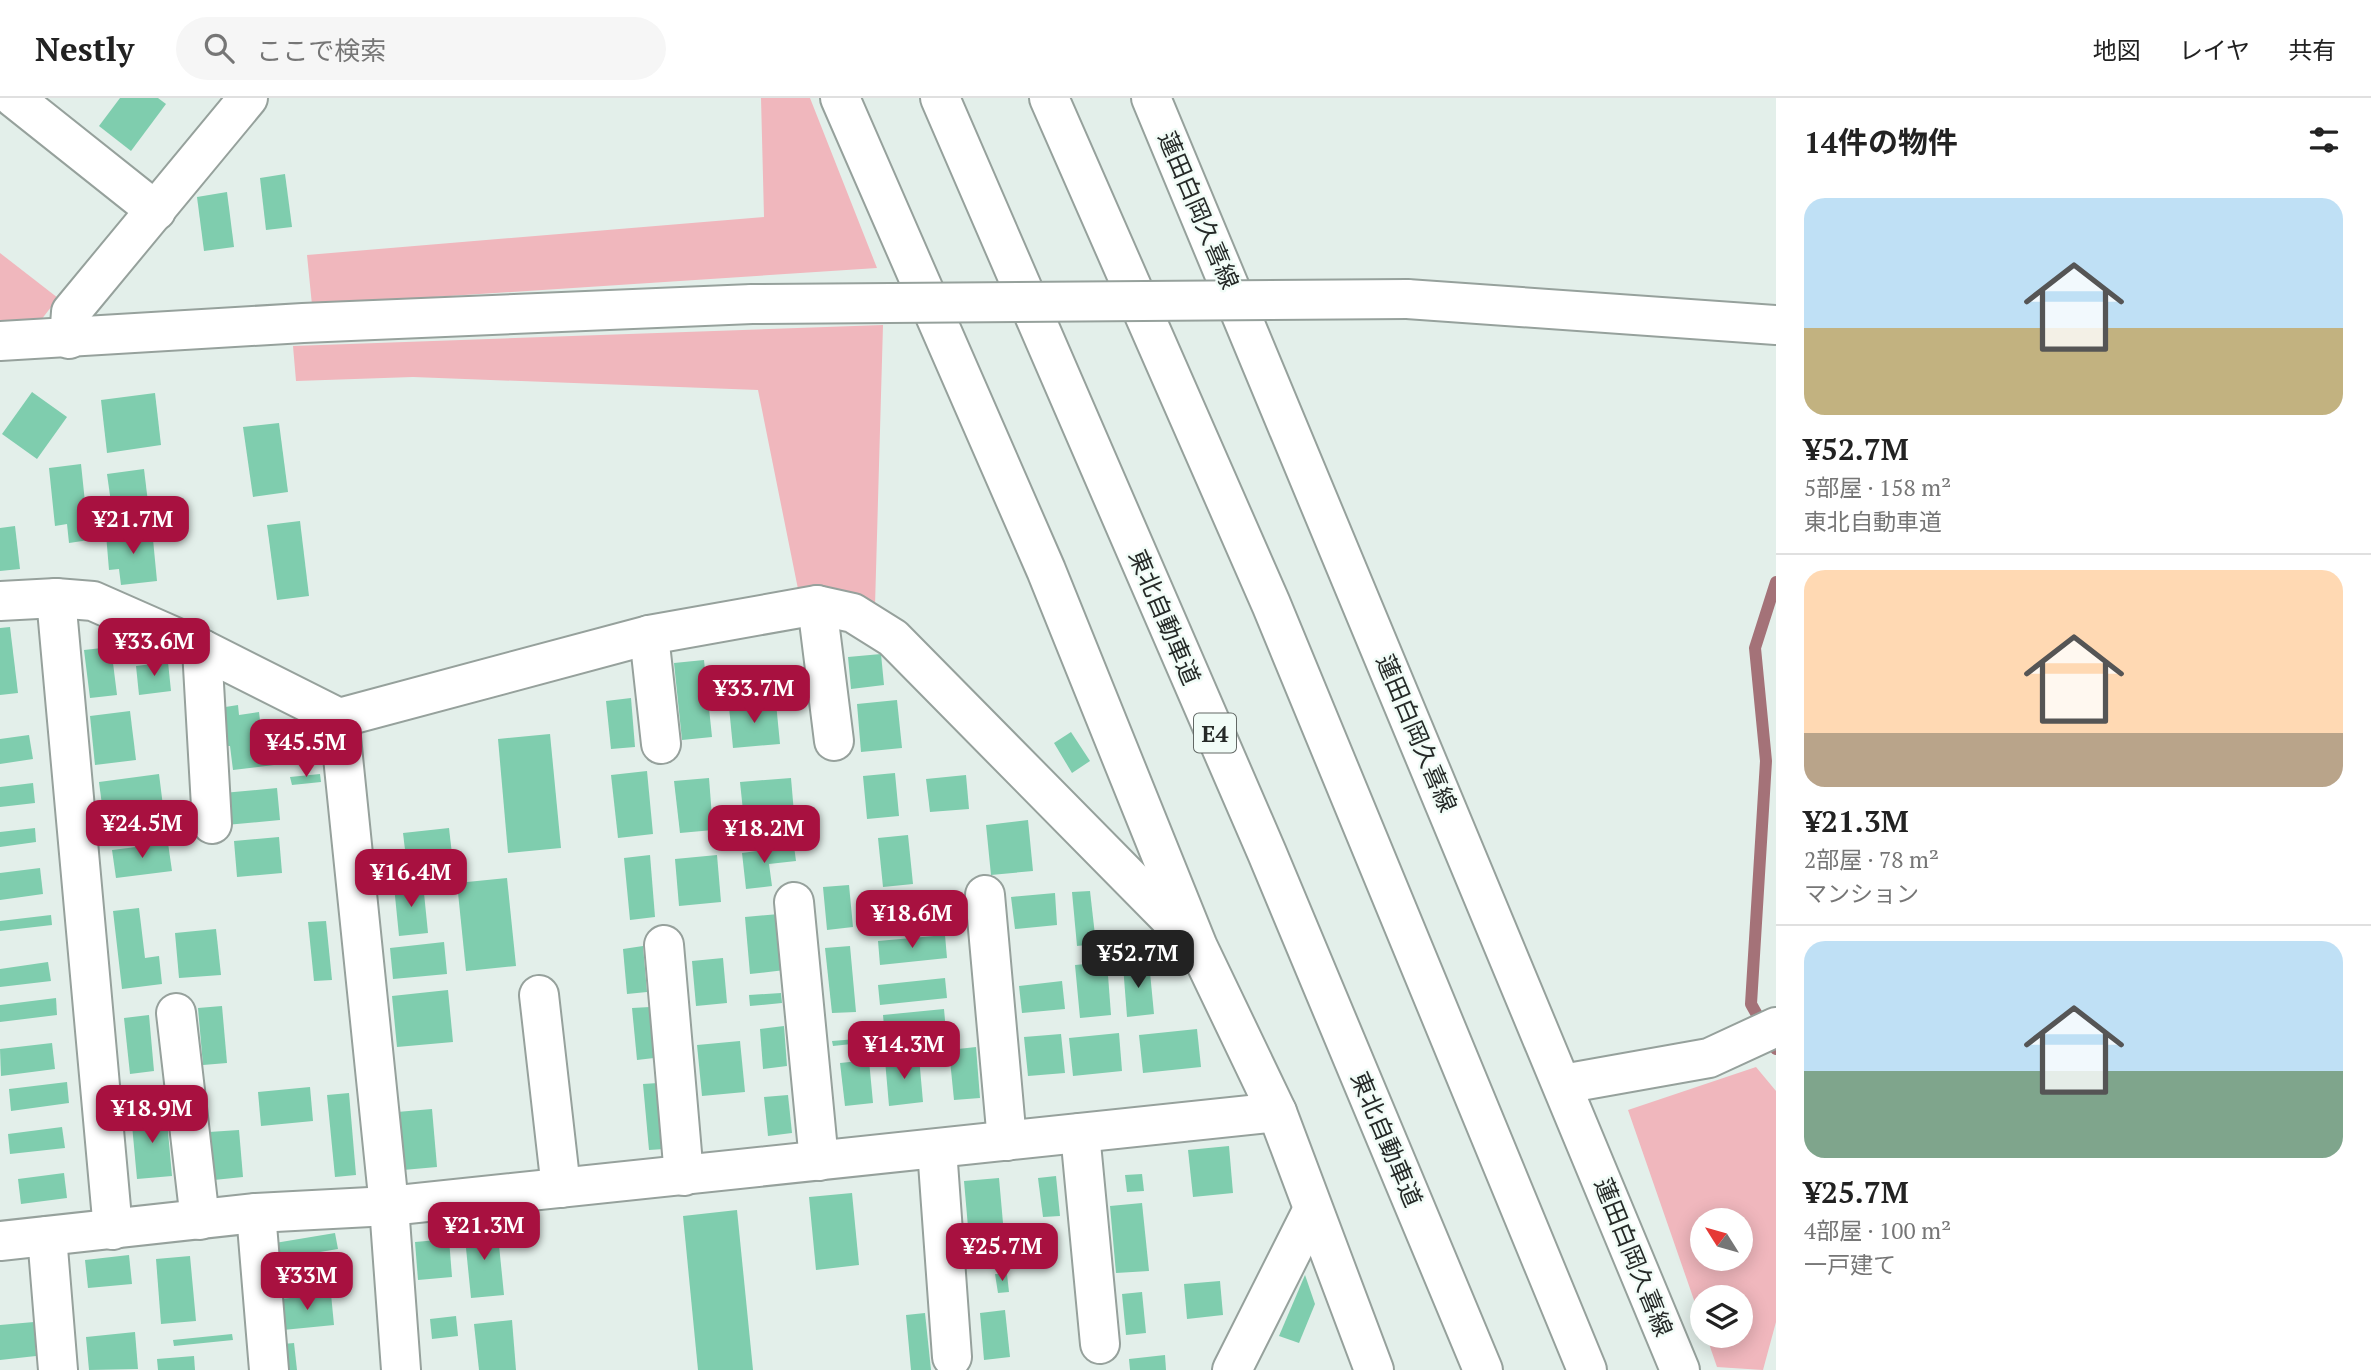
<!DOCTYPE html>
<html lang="ja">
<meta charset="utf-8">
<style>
:root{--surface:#fff;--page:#f6f6f6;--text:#222;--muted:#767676;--line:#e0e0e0;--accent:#a81140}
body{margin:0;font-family:"PT Serif","Noto Sans JP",serif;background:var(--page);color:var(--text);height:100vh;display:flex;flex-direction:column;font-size:26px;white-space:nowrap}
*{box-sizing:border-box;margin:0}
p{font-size:23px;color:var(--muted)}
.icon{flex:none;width:38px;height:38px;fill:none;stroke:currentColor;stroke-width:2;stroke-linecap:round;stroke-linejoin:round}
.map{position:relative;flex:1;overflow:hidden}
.panel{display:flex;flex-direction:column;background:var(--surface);width:595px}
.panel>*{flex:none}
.needle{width:46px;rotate:307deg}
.controls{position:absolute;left:1690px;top:1110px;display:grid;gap:14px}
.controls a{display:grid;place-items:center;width:63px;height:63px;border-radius:50%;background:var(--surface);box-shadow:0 4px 18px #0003;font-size:35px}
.price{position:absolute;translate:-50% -60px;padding:0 16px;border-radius:14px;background:var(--accent);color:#fff;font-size:23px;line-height:46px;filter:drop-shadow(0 2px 4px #0008)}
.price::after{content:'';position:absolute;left:50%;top:42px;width:21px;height:16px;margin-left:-10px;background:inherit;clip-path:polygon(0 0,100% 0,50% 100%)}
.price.selected{background:#222;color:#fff}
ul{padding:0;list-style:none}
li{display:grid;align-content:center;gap:14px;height:371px;padding:0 28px}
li+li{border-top:2px solid var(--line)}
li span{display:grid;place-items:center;height:217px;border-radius:21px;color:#555}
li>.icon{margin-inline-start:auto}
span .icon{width:126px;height:126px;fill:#fffc;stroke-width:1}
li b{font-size:30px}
h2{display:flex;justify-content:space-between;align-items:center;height:84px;padding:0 28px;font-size:30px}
header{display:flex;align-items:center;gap:42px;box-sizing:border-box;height:98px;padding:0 35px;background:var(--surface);border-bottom:2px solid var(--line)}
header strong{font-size:33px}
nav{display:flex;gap:38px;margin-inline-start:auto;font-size:24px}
.search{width:490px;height:63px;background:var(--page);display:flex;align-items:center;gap:18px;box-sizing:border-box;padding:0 24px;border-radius:38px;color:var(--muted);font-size:26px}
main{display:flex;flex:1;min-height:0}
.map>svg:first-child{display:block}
.green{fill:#f0b7bd;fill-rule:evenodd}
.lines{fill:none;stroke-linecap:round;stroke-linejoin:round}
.stream{stroke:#a47278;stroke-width:12}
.building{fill:#7fcdae}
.minor-casing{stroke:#96a19c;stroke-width:42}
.major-casing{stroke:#96a19c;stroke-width:42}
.highway-casing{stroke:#96a19c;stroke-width:42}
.minor{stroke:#fff;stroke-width:38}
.major{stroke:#fff;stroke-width:38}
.highway{stroke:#fff;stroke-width:38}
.minor-bridge-casing{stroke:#96a19c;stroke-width:42;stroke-linecap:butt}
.minor-bridge{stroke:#fff;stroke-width:38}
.labels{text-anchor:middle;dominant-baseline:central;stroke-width:5;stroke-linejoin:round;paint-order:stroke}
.shield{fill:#f1fcf7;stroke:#626865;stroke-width:2}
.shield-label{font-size:23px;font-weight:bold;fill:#252927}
.street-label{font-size:24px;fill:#252927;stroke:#f1fcf7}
</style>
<header>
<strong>Nestly</strong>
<div class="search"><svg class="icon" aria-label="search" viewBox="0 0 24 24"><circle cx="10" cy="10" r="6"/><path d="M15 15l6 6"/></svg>ここで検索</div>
<nav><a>地図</a><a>レイヤ</a><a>共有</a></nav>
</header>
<main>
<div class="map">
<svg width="1776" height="1272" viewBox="0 0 1776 1272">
<rect width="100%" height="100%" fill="#e3efea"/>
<g class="green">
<path d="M 761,0 L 810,0 L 877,170 L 312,207 L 307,157 L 764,119 Z"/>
<path d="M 0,155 L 58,200 L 38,226 L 0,226 Z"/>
<path d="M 883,227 L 875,508 L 798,491 L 758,292 L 413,279 L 296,283 L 293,248 Z"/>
<path d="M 1756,969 L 1776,993 L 1776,1224 L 1763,1272 L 1717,1269 L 1706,1237 L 1741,1237 L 1741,1199 L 1703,1199 L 1703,1228 L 1628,1012 ZM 1703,1122 L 1741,1122 L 1741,1160 L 1703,1160 Z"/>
</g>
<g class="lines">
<path class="stream" d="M 1776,484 L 1755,550 L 1766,663 L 1751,906 L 1776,951"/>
</g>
<g class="building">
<path d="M 120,0 L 158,0 L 166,6 L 131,53 L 99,28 Z"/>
<path d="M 285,76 L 292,129 L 266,132 L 260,80 Z"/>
<path d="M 227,94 L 234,149 L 204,153 L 197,99 Z"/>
<path d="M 32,294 L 67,319 L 37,361 L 2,336 Z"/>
<path d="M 155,295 L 161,347 L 107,355 L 101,302 Z"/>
<path d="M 279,325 L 288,394 L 253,399 L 243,329 Z"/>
<path d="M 81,366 L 89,442 L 69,445 L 67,426 L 55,428 L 49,370 Z"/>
<path d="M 144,371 L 150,421 L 114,426 L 107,376 Z"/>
<path d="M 300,423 L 309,498 L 277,502 L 267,427 Z"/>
<path d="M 15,428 L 20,471 L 0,473 L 0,430 Z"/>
<path d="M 152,431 L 157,483 L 121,487 L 119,471 L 109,472 L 106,436 Z"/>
<path d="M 10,529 L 18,595 L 0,597 L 0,530 Z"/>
<path d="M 111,549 L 117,597 L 90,600 L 84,552 Z"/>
<path d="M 881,556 L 884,587 L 851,591 L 848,559 Z"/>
<path d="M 704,562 L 712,639 L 682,642 L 674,565 Z"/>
<path d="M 168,564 L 171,593 L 139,597 L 136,568 Z"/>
<path d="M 631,600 L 635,649 L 611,651 L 606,603 Z"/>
<path d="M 897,602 L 902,650 L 861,654 L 857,606 Z"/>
<path d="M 776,605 L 780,646 L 733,650 L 729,609 Z"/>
<path d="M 238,607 L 239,617 L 259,614 L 261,631 L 276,629 L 278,646 L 287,645 L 290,665 L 233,672 L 230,648 L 224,648 L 219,610 Z"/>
<path d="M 130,613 L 136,662 L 95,667 L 90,618 Z"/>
<path d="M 1071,634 L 1090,663 L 1072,675 L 1054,645 Z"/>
<path d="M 550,636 L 561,750 L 508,755 L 498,641 Z"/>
<path d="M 29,637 L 33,661 L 0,666 L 0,641 Z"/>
<path d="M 647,673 L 653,736 L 618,740 L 611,677 Z"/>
<path d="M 895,675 L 899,718 L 867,721 L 863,678 Z"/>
<path d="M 159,676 L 164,716 L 104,723 L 99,684 Z"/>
<path d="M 320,676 L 321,684 L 292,687 L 290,679 Z"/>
<path d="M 966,677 L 969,711 L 930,714 L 926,681 Z"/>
<path d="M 709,680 L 713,732 L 680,735 L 674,683 Z"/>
<path d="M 791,680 L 795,727 L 745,732 L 740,684 Z"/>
<path d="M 33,685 L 35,705 L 0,709 L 0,689 Z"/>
<path d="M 277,690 L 280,722 L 226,727 L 223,695 Z"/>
<path d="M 1028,722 L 1033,773 L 991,777 L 986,727 Z"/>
<path d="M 35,730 L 36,744 L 0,749 L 0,734 Z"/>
<path d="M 449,730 L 452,756 L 406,760 L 403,735 Z"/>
<path d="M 908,737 L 913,786 L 883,789 L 878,740 Z"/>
<path d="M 279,739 L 282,775 L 237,779 L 234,743 Z"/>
<path d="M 168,745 L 172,773 L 116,780 L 112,752 Z"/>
<path d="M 794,748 L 796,763 L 769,766 L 772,788 L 746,791 L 742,755 Z"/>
<path d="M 650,757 L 655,819 L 630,822 L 624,760 Z"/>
<path d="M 717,757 L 721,804 L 679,808 L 675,761 Z"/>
<path d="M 40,770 L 43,796 L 0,802 L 0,775 Z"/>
<path d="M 507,780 L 516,868 L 466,873 L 457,785 Z"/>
<path d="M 423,785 L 428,835 L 399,838 L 394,788 Z"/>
<path d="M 849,787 L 853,829 L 827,832 L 823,789 Z"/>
<path d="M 1090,793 L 1096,846 L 1077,848 L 1072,794 Z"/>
<path d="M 1055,795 L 1057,827 L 1015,831 L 1011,799 Z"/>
<path d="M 139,810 L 145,860 L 159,858 L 162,886 L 122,891 L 113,813 Z"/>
<path d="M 921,813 L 922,831 L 874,836 L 872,818 Z"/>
<path d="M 779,816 L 785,872 L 750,876 L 745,819 Z"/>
<path d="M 51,817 L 52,827 L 0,833 L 0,823 Z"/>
<path d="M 326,823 L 332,882 L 314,883 L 308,824 Z"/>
<path d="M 216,831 L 221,877 L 179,880 L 175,835 Z"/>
<path d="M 945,837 L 947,860 L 880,867 L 878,843 Z"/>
<path d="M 444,844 L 447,876 L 393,881 L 390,850 Z"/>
<path d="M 643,848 L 647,894 L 627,896 L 623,851 Z"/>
<path d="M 850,848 L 856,914 L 832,915 L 825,850 Z"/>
<path d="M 723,860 L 727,905 L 696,908 L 692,863 Z"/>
<path d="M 48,864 L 51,883 L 0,889 L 0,871 Z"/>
<path d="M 1107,864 L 1111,917 L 1080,920 L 1075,867 Z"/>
<path d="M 1149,864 L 1154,916 L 1127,919 L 1123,867 Z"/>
<path d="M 945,880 L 947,900 L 880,907 L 878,887 Z"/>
<path d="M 1062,883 L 1065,911 L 1022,915 L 1019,888 Z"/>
<path d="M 448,892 L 453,944 L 397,949 L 392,898 Z"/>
<path d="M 781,895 L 782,905 L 750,908 L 749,897 Z"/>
<path d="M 56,900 L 57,917 L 0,924 L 0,907 Z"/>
<path d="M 222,908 L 227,965 L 203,967 L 198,910 Z"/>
<path d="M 650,909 L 654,960 L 637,962 L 632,910 Z"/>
<path d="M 944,911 L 946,933 L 885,939 L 883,917 Z"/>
<path d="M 149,917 L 154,973 L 130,976 L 124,920 Z"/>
<path d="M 784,928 L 787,968 L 763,971 L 760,931 Z"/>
<path d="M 1197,931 L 1201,969 L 1143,975 L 1139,937 Z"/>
<path d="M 1119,935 L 1122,973 L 1073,978 L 1069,940 Z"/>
<path d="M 1061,936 L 1065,975 L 1028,978 L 1024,939 Z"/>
<path d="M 869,940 L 870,944 L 833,948 L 832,943 Z"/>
<path d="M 740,943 L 745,994 L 702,998 L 697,947 Z"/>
<path d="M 52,945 L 55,971 L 1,978 L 0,951 Z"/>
<path d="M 976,949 L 980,1000 L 954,1002 L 949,952 Z"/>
<path d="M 919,959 L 923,1004 L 889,1008 L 885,962 Z"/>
<path d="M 869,962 L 873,1005 L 845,1008 L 840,965 Z"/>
<path d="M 67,984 L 69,1005 L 11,1013 L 9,991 Z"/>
<path d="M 658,985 L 664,1051 L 649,1052 L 643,986 Z"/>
<path d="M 310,989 L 313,1023 L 261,1028 L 258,994 Z"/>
<path d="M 349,995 L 356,1077 L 335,1079 L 327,997 Z"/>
<path d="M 788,997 L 792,1035 L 768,1038 L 764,999 Z"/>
<path d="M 432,1011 L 437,1069 L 403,1072 L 397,1014 Z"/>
<path d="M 166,1012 L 172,1078 L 137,1081 L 131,1016 Z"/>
<path d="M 62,1029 L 65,1050 L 10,1056 L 8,1036 Z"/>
<path d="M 239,1032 L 243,1079 L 214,1082 L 209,1034 Z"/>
<path d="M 1229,1048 L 1233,1095 L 1193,1099 L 1188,1052 Z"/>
<path d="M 64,1075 L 67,1100 L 21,1106 L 18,1081 Z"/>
<path d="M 1142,1076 L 1144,1093 L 1127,1094 L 1125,1077 Z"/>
<path d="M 1056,1078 L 1060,1118 L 1043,1119 L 1038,1080 Z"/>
<path d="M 999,1080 L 1003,1125 L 968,1129 L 964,1083 Z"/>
<path d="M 852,1095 L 859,1167 L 816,1172 L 809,1099 Z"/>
<path d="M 1142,1105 L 1149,1173 L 1116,1175 L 1110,1108 Z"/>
<path d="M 737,1112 L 753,1272 L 698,1272 L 683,1118 Z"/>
<path d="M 497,1127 L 504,1197 L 471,1200 L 464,1130 Z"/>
<path d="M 335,1135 L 338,1151 L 308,1156 L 312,1179 L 276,1185 L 269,1146 Z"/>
<path d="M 449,1141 L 452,1179 L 418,1182 L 415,1144 Z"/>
<path d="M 1005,1141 L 1007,1163 L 973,1166 L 971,1143 Z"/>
<path d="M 129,1157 L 132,1186 L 88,1190 L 85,1162 Z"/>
<path d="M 190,1158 L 196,1223 L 161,1226 L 156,1161 Z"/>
<path d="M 995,1176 L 1007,1176 L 1009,1194 L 998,1195 Z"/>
<path d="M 1305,1177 L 1315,1206 L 1299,1245 L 1279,1238 Z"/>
<path d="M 1220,1183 L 1223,1217 L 1187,1221 L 1184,1186 Z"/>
<path d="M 1142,1194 L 1146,1235 L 1126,1237 L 1122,1196 Z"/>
<path d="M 331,1196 L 334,1227 L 283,1232 L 280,1201 Z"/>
<path d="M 1005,1212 L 1010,1259 L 984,1262 L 980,1215 Z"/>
<path d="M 925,1215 L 931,1272 L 911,1272 L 906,1217 Z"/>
<path d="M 456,1218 L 458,1238 L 432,1241 L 430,1221 Z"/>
<path d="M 512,1222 L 516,1272 L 479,1272 L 474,1226 Z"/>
<path d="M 34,1224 L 36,1258 L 0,1262 L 0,1227 Z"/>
<path d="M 135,1234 L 138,1271 L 89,1272 L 86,1239 Z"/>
<path d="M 232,1236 L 233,1242 L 174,1248 L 173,1242 Z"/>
<path d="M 294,1245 L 297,1272 L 285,1272 L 283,1246 Z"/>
<path d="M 1165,1257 L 1166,1272 L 1130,1272 L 1129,1261 Z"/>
<path d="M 194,1258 L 195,1272 L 158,1272 L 157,1261 Z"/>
</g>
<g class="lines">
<defs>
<g id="minor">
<path d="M 14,0 L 156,113"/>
<path d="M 840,0 L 1046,472 L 1198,849 L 1277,1014 L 1374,1272"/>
<path d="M 1407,201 L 1776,227"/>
<path d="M 69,241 L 71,214 L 248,0"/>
<path d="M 0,243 L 303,225 L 752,206"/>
<path d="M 56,500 L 113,1132"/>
<path d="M 0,503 L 56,500 L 93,503 L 202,551 L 339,620 L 649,537 L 817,507 L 853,515 L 893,540 L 1186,837"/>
<path d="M 817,507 L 834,643"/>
<path d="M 649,537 L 661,646"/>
<path d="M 202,551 L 212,726"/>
<path d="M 339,620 L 389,1108 L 401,1272"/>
<path d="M 985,797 L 1007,1043"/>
<path d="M 794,804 L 819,1063"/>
<path d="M 664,847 L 684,1078"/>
<path d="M 539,897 L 561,1090"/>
<path d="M 176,915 L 200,1122"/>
<path d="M 1563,986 L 1709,960 L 1776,929"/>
<path d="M 1080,1035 L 1100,1246"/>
<path d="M 937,1051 L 952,1259"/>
<path d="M 256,1115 L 269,1272"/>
<path d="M 47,1138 L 58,1272"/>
<path d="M 0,1143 L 256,1115 L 389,1108 L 1277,1014"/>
<path d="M 1232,1272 L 1312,1113"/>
</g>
<path id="major" d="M 1151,0 L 1680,1272"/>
<g id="highway">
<path d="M 940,0 L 1267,755 L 1483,1272"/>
<path d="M 1049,0 L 1271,506 L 1587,1272"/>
</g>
</defs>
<use href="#minor" class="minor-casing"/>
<use href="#major" class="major-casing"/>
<use href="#highway" class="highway-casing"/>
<use href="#minor" class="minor"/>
<use href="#major" class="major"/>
<use href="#highway" class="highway"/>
<defs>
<path id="minor-bridge" d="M 752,206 L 1407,201"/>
</defs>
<use href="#minor-bridge" class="minor-bridge-casing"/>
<use href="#minor-bridge" class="minor-bridge"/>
</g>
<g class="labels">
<rect class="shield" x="1194" y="615.5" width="42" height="39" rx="5"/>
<g class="shield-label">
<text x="1215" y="635">E4</text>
</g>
<g class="street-label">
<text transform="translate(1199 112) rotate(67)">蓮田白岡久喜線</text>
<text transform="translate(1165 519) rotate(67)">東北自動車道</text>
<text transform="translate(1417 635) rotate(67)">蓮田白岡久喜線</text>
<text transform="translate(1387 1041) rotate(67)">東北自動車道</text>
<text transform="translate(1634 1159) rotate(68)">蓮田白岡久喜線</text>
</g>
</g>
</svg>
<div class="controls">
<a><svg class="needle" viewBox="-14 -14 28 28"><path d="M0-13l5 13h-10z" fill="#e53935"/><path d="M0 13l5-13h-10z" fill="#767676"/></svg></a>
<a><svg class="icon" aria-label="layers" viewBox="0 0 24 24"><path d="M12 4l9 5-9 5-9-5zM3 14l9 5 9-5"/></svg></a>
</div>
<b class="price" style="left:133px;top:458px">¥21.7M</b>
<b class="price" style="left:154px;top:580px">¥33.6M</b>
<b class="price" style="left:754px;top:627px">¥33.7M</b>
<b class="price" style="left:306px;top:681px">¥45.5M</b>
<b class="price" style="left:142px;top:762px">¥24.5M</b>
<b class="price" style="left:764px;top:767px">¥18.2M</b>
<b class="price" style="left:411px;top:811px">¥16.4M</b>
<b class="price" style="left:912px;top:852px">¥18.6M</b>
<b class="price selected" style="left:1138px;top:892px">¥52.7M</b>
<b class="price" style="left:904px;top:983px">¥14.3M</b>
<b class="price" style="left:152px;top:1047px">¥18.9M</b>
<b class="price" style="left:484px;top:1164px">¥21.3M</b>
<b class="price" style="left:1002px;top:1185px">¥25.7M</b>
<b class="price" style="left:307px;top:1214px">¥33M</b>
</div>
<section class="panel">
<h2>14件の物件<svg class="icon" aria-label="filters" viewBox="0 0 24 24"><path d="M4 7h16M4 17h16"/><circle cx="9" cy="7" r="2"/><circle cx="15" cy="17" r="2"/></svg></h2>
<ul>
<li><span style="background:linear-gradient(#bfe0f5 60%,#c2b280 0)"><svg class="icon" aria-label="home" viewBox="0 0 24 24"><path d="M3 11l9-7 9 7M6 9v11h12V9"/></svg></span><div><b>¥52.7M</b><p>5部屋 · 158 m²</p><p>東北自動車道</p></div></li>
<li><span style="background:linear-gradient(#ffd9b3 75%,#b9a48a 0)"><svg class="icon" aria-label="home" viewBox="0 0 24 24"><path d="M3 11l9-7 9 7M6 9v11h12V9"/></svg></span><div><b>¥21.3M</b><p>2部屋 · 78 m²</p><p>マンション</p></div></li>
<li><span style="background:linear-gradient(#bfe0f5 60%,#7fa58c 0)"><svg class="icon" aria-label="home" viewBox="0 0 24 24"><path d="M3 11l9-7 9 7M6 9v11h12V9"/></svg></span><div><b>¥25.7M</b><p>4部屋 · 100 m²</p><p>一戸建て</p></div></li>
</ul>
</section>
</main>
